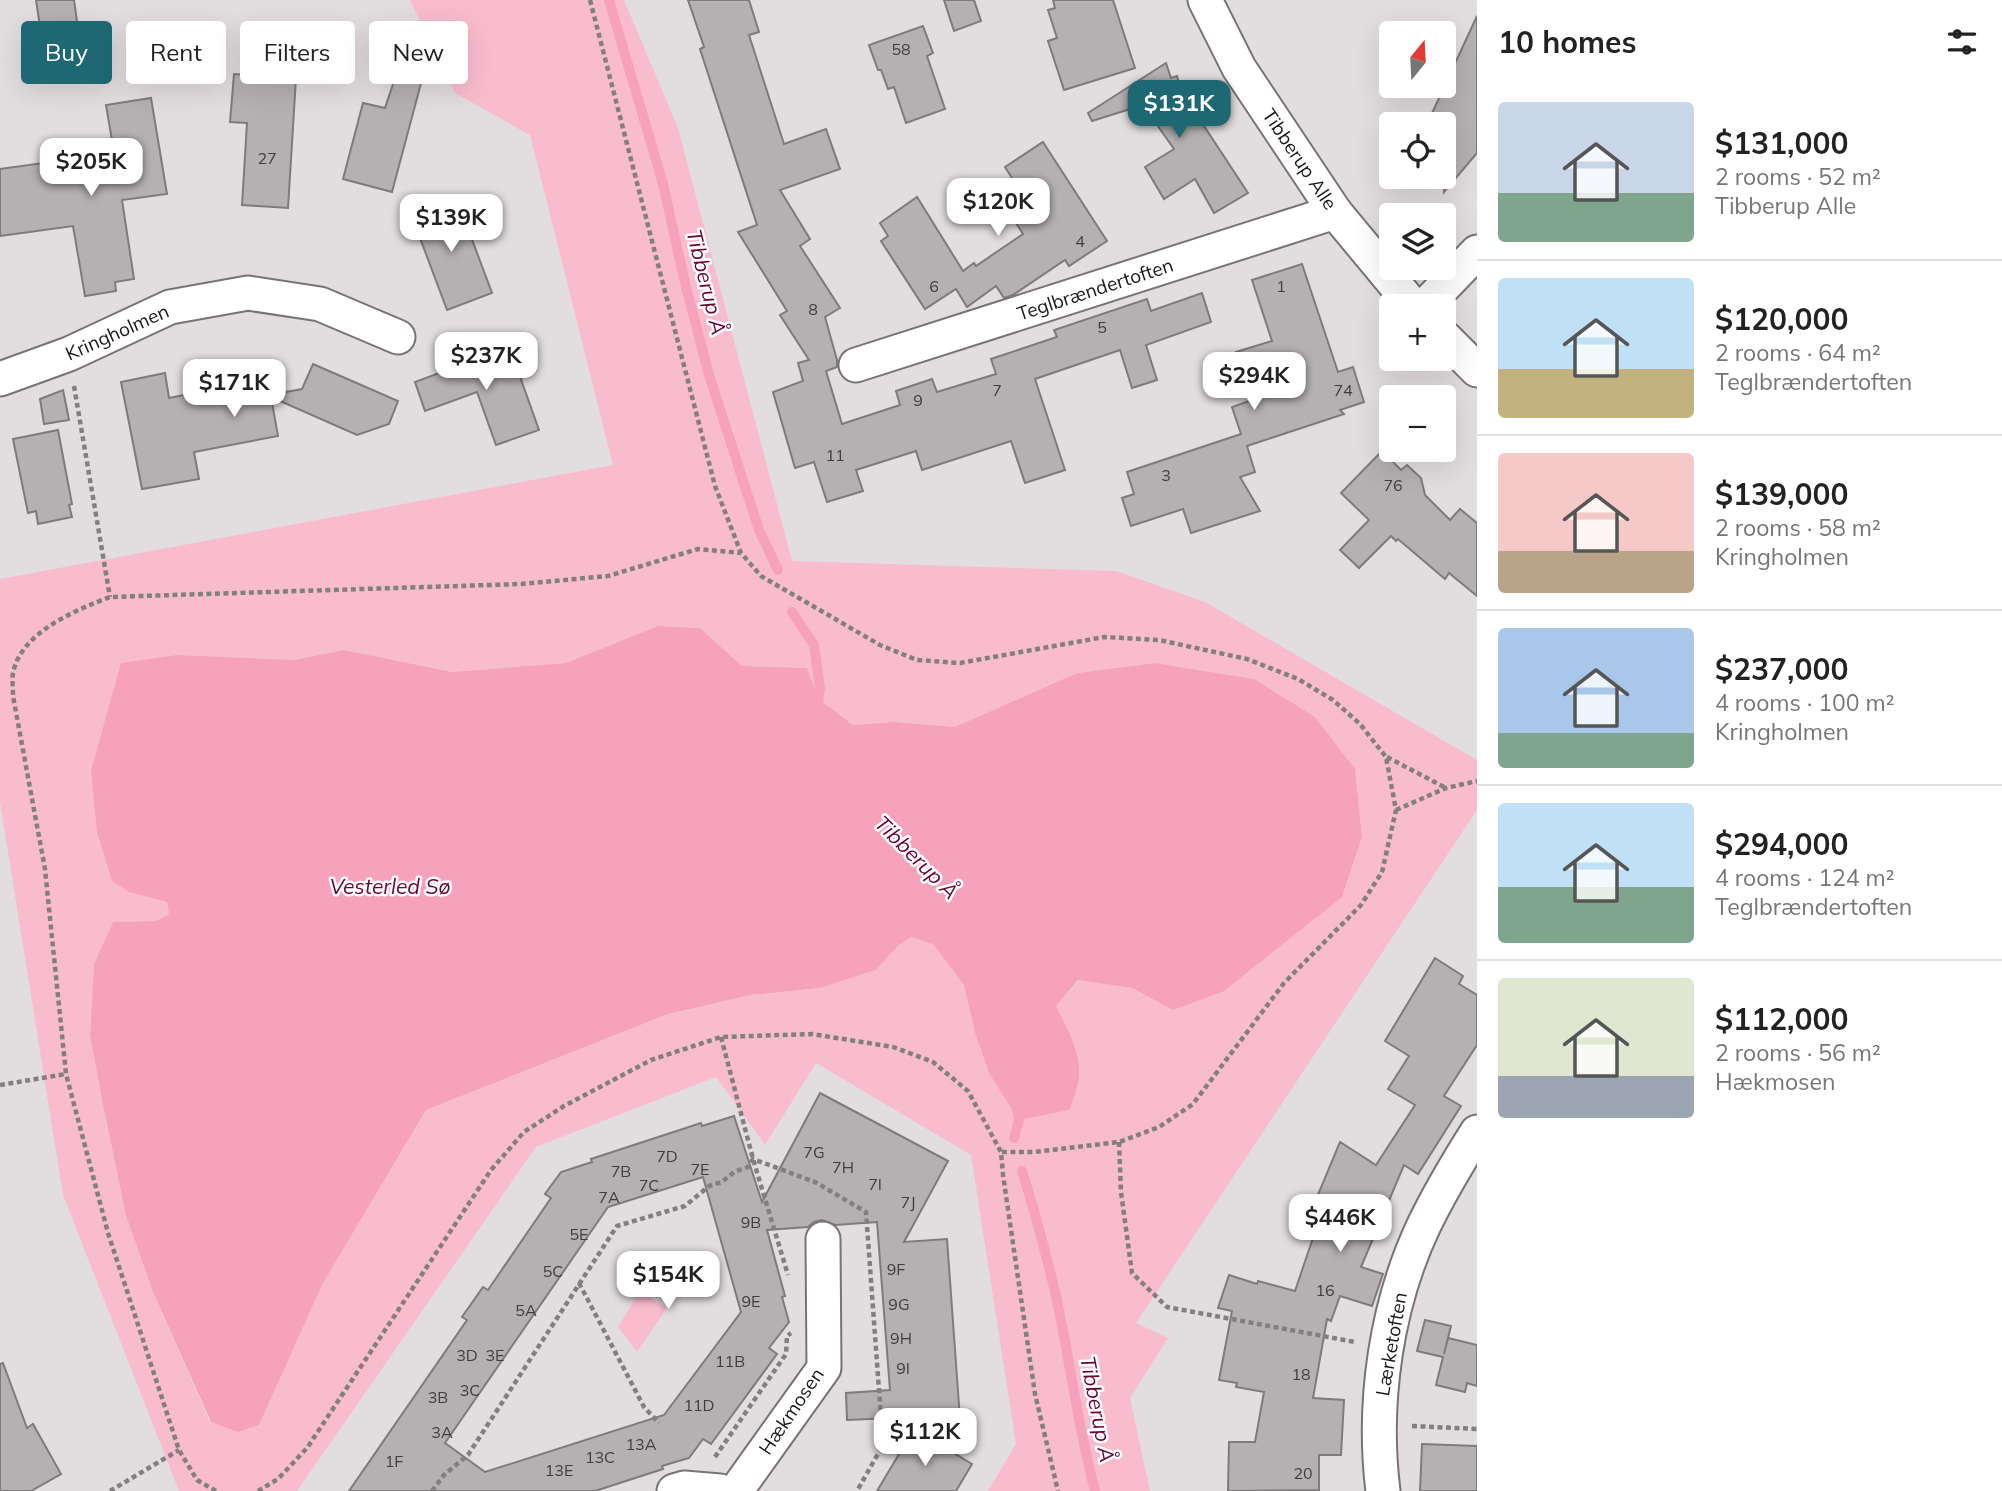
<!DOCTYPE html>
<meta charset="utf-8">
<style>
:root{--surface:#fff;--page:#f2f2f2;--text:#222;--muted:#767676;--line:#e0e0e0;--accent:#1e6873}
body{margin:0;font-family:Mulish,sans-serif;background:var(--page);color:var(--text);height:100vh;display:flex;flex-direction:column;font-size:26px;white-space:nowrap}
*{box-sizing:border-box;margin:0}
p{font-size:23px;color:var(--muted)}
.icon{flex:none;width:38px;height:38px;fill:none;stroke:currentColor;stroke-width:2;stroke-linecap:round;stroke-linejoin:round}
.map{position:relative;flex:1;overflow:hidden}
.sheet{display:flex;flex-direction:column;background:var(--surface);width:525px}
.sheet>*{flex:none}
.top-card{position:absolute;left:21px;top:21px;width:665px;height:63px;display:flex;gap:14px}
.needle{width:46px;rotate:18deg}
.buttons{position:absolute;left:1379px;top:21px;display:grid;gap:14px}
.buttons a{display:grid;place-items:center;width:77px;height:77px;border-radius:7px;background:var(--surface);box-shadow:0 7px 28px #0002;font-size:35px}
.price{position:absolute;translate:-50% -60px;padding:0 16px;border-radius:14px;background:#fff;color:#222;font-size:23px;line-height:46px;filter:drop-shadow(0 2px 4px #0008)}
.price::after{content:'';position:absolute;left:50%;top:42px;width:21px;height:16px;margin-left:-10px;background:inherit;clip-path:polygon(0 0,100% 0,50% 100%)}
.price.current{background:var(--accent);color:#fff}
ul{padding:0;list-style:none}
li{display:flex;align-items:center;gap:21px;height:175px;padding:0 21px}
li+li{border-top:2px solid var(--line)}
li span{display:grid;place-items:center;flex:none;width:196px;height:140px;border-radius:7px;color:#555}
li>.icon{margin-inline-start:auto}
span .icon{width:84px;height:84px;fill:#fffc;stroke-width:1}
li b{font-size:30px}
h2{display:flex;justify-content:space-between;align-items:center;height:84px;padding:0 21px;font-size:30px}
.chip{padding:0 24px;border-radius:7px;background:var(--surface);box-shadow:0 7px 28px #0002;font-size:24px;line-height:63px}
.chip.current{background:var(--accent);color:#fff}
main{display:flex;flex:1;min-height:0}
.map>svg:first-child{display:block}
.green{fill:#f9bcce;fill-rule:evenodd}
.water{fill:#f6a2bc}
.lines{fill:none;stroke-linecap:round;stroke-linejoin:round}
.stream{stroke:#f6a2bc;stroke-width:10}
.building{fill:#b5b0b1;stroke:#7f7a7c;stroke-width:2;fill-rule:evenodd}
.minor-casing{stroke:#787374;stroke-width:37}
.path{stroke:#837f7f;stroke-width:4.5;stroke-dasharray:5 3.5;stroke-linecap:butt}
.minor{stroke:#fff;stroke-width:33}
.labels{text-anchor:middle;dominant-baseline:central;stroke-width:5;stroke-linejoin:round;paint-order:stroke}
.number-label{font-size:16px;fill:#403d3e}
.street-label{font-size:19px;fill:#191717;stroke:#fff}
.water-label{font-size:21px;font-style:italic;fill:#690336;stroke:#fff}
</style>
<main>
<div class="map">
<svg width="1477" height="1491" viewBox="0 0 1477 1491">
<rect width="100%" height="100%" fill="#e2ddde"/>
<g class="green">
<path d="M 410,0 L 624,0 L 678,128 L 792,561 L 1116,571 L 1205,602 L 1477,760 L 1477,810 L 1136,1323 L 1168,1338 L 1130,1398 L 1150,1491 L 988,1491 L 1016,1444 L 971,1155 L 816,1063 L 765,1145 L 716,1077 L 536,1147 L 297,1491 L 179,1491 L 63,1195 L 0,802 L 0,579 L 613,465 L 530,135 L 455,93 ZM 658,626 L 700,628 L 742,666 L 807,668 L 819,699 L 853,725 L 896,722 L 955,727 L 1077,673 L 1155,663 L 1254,679 L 1355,769 L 1362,837 L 1342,897 L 1173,1010 L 1132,988 L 1079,980 L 1056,1006 L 1059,1012 L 967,994 L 964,985 L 933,944 L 911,937 L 897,947 L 876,970 L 820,988 L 751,995 L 668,1014 L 426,1110 L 323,1283 L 259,1425 L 210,1422 L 153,1292 L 126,1216 L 102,1100 L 90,1035 L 94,964 L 113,922 L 156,921 L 169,915 L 167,902 L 129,892 L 178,655 L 294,660 L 344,650 L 452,672 L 566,663 Z"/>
<path d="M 640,1291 L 667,1308 L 637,1352 L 618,1327 Z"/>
</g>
<path class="water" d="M 658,626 L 700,628 L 742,666 L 807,668 L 819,699 L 853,725 L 896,722 L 955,727 L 1077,673 L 1155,663 L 1254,679 L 1315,717 L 1355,769 L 1362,837 L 1342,897 L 1224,991 L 1173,1010 L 1132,988 L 1078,980 L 1056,1006 C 1076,1047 1089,1066 1069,1110 L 1019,1120 L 989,1073 L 975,1032 L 964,985 L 933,944 L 911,937 L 897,947 L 876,970 L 820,988 L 751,995 L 668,1014 L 426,1110 L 323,1283 L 259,1425 L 238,1432 L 211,1422 L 153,1292 L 126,1216 L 102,1100 L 90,1035 L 94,964 L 113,922 L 156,921 L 169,914 L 167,902 L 129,892 L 112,881 L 97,832 L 91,771 L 121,663 L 178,655 L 294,660 L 344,650 L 452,672 L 566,663 Z"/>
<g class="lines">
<g class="stream">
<path d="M 609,0 L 663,184 L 685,283 L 709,375 L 759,530 L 778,570"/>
<path d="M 792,612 L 814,645 L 820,688 L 817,711"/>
<path d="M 1014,1138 L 1019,1120 L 1017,1108"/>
<path d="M 1022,1171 C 1035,1212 1046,1254 1056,1296 C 1070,1361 1078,1427 1095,1491"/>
</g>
</g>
<g class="building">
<path d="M 36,0 L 74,0 L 78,28 L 41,33 Z"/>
<path d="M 688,0 L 749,0 L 759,32 L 749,35 L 784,144 L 826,129 L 840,169 L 780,190 L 810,239 L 800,246 L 840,308 L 825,317 L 837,360 L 837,367 L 826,371 L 842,424 L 900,405 L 896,391 L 932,379 L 937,392 L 996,374 L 991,359 L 1057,337 L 1054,330 L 1147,299 L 1151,311 L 1202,293 L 1211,322 L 1146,345 L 1157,380 L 1132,388 L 1120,350 L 1035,379 L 1065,470 L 1025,483 L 1011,441 L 922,470 L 916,451 L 856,470 L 863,491 L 827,502 L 814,462 L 795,468 L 773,392 L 803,381 L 798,363 L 809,360 L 780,315 L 787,311 L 738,232 L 757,225 L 700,49 L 704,47 Z"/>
<path d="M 944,0 L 974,0 L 981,21 L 954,31 Z"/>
<path d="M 1053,0 L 1113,0 L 1135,68 L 1064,90 L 1048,41 L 1057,38 L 1048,10 L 1055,8 Z"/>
<path d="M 1477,16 L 1477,153 L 1444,192 L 1444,124 L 1427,124 Z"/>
<path d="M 923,26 L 933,53 L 927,56 L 945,109 L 906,123 L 894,87 L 888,89 L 881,70 L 878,70 L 869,45 Z"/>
<path d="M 1166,63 L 1171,78 L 1177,76 L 1181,91 L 1248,193 L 1214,213 L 1195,179 L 1164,199 L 1145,167 L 1174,149 L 1143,105 L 1092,121 L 1088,113 Z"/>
<path d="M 399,66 L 424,72 L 392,192 L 343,179 L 363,103 L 385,108 Z"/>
<path d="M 234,74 L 296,78 L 288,208 L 242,205 L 247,123 L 230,122 Z"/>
<path d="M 151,98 L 167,194 L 122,200 L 134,279 L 115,282 L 116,291 L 85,296 L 73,226 L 0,236 L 0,169 L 50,162 L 53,179 L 117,170 L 106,105 Z"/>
<path d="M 1043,142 L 1107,241 L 1069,266 L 1065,260 L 1013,295 L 1004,298 L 996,286 L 967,307 L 956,289 L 925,309 L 881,241 L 888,236 L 880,223 L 917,197 L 963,271 L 974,263 L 976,266 L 1023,234 L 1009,212 L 1026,200 L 1005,167 Z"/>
<path d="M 452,199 L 457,211 L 461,210 L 492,293 L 447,310 L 411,214 Z"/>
<path d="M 1302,264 L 1338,372 L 1353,367 L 1364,402 L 1340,410 L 1344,414 L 1247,446 L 1255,472 L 1240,477 L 1260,511 L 1191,533 L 1183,509 L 1131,526 L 1122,498 L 1134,494 L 1127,472 L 1241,434 L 1232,407 L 1252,400 L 1236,352 L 1272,341 L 1252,280 Z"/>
<path d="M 508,343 L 539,430 L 496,445 L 477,392 L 425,411 L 415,382 L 466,363 L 465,359 Z"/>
<path d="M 313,364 L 398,401 L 389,424 L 357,435 L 271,397 L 278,436 L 194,452 L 199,479 L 142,489 L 121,382 L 165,373 L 169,398 L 233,385 L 236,401 L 302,389 Z"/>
<path d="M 63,390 L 69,420 L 44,424 L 40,399 Z"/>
<path d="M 58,430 L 72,504 L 69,505 L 72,517 L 38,524 L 36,511 L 28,513 L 13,439 Z"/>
<path d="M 1382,451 L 1401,470 L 1407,465 L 1421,478 L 1425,495 L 1450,520 L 1460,509 L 1477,523 L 1477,596 L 1449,573 L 1445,579 L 1398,539 L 1396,541 L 1391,536 L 1359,568 L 1340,550 L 1369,520 L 1341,493 Z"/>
<path d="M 1435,958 L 1463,976 L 1459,984 L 1477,995 L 1477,1045 L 1444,1096 L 1461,1106 L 1418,1174 L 1404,1165 L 1361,1267 L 1383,1274 L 1372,1306 L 1340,1296 L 1331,1321 L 1327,1319 L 1313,1398 L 1344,1400 L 1341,1455 L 1319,1455 L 1319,1490 L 1228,1491 L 1229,1442 L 1255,1442 L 1264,1392 L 1236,1387 L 1237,1383 L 1219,1380 L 1232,1311 L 1218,1308 L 1229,1275 L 1257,1284 L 1258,1281 L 1295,1291 L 1317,1226 L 1307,1221 L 1340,1142 L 1376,1165 L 1415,1105 L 1388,1089 L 1409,1056 L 1385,1041 Z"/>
<path d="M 820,1093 L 948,1161 L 904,1242 L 947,1239 L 960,1419 L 892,1424 L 892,1418 L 847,1420 L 846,1393 L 890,1390 L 877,1222 L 835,1225 L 822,1220 L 814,1222 L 808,1227 L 767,1230 L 785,1296 L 782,1297 L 789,1322 L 769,1348 L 777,1354 L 711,1444 L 703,1439 L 689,1458 L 662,1466 L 663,1469 L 595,1491 L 349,1491 L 467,1320 L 462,1317 L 483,1287 L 488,1290 L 551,1198 L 545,1194 L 561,1172 L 592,1162 L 591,1159 L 701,1123 L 702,1126 L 734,1116 L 762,1202 ZM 703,1177 L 741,1312 L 664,1415 L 485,1472 L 445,1443 L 608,1207 Z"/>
<path d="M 1425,1320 L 1451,1326 L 1444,1354 L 1448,1338 L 1477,1345 L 1477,1386 L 1467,1383 L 1465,1392 L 1436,1385 L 1443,1357 L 1417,1351 Z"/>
<path d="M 3,1363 L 27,1428 L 33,1424 L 61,1474 L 31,1491 L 0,1491 L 0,1364 Z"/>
<path d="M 914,1429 L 972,1464 L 956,1491 L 877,1491 Z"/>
<path d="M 1422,1444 L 1477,1446 L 1477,1491 L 1420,1491 Z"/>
</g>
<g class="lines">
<defs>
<g id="minor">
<path d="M 1205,0 L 1239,68 L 1335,212 L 1413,306"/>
<path d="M 1425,306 L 1477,252"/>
<path d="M 1444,337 L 1477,370"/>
<path d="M 856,365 L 1335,212"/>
<path d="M 0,379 L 69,354 L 170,307 L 248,293 L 320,304 L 398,337"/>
<path d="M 674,1491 L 684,1488 L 720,1491"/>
<path d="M 736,1491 L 824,1368 L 823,1239"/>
<path d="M 1383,1491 C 1372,1403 1386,1305 1424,1225 C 1440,1192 1458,1162 1477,1132"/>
</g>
</defs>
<use href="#minor" class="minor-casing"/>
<g class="path">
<path d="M 590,0 L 715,486 L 741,553 L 761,576 L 880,645 L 917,660 L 960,663 L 1104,637 L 1159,640 L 1247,659 L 1298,679 L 1333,700 L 1360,724 L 1386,757 L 1396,810 L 1382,872 L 1361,905 L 1284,983 L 1193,1104 L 1159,1127 L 1119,1142 L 1034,1152 L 1001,1152"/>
<path d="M 74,386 L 110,597"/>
<path d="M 1387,757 L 1446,788"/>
<path d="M 1396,810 L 1446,788 L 1477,781"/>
<path d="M 721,1037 L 753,1159 L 788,1275"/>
<path d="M 0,1085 L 66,1074"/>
<path d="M 1119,1142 L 1121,1192 L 1132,1273 L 1167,1307 L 1355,1342"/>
<path d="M 579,1283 L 644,1407 L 659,1423"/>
<path d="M 1412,1426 L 1477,1429"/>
<path d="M 715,1457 L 786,1354 L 787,1336 L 791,1333"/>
<path d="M 110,1491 L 179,1450"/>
<path d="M 216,1491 L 197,1480 L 179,1450 L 108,1233 L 66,1074 L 45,869 L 13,696 C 13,689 12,680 13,673 C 21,632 76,610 110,597 L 521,584 L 608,576 L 698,549 L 741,553"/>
<path d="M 258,1491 L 278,1479 L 307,1448 L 491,1170 L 524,1132 L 564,1106 L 651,1060 L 721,1037 L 812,1034 L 893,1047 L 933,1062 L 968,1091 L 1001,1152 L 1003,1175 L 1035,1394 L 1058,1491"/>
<path d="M 432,1491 L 444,1475 L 468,1455 L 617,1226 L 685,1206 L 709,1186 L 722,1182 L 734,1172 L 748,1167 L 753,1159 L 815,1182 L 866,1212 L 883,1445 L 857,1491"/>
</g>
<use href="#minor" class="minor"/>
</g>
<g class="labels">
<g class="number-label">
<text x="901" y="49">58</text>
<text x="267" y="158">27</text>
<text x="1080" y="241">4</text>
<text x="934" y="286">6</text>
<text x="1281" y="286">1</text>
<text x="813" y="309">8</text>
<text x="1102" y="327">5</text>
<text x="997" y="390">7</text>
<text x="1343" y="390">74</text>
<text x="918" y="400">9</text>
<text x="835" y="455">11</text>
<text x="1166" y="475">3</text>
<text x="1393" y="485">76</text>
<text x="814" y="1152">7G</text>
<text x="667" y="1156">7D</text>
<text x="843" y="1167">7H</text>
<text x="700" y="1169">7E</text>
<text x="621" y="1171">7B</text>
<text x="875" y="1184">7I</text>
<text x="649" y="1185">7C</text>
<text x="609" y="1197">7A</text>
<text x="908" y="1202">7J</text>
<text x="751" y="1222">9B</text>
<text x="579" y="1234">5E</text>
<text x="896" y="1269">9F</text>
<text x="553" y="1271">5C</text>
<text x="1325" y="1290">16</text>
<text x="751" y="1301">9E</text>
<text x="899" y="1304">9G</text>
<text x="526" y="1310">5A</text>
<text x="901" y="1338">9H</text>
<text x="467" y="1355">3D</text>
<text x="495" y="1355">3E</text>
<text x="730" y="1361">11B</text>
<text x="903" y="1368">9I</text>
<text x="1301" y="1374">18</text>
<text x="470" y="1390">3C</text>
<text x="438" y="1397">3B</text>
<text x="699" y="1405">11D</text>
<text x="442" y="1432">3A</text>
<text x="641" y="1444">13A</text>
<text x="600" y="1457">13C</text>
<text x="394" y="1461">1F</text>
<text x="559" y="1470">13E</text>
<text x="1303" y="1473">20</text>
</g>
<g class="street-label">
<text transform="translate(1300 159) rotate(56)">Tibberup Alle</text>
<text transform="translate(1095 289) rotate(-18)">Teglbrændertoften</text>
<text transform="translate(117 332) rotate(-24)">Kringholmen</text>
<text transform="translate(1391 1344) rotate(-80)">Lærketoften</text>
<text transform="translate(791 1411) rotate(-56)">Hækmosen</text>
</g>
<g class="water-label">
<text transform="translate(707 282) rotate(76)">Tibberup Å</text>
<text transform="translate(917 857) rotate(45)">Tibberup Å</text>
<text x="390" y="886">Vesterled Sø</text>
<text transform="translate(1098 1409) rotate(79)">Tibberup Å</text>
</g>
</g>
</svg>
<div class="buttons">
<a><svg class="needle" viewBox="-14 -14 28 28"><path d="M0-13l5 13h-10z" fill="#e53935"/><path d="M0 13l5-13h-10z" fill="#767676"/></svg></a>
<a><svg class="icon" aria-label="locate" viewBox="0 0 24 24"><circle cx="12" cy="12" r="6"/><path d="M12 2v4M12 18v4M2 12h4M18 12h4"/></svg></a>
<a><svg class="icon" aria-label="layers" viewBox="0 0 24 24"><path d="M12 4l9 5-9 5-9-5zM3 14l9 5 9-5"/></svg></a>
<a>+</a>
<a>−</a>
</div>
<b class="price current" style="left:1179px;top:140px">$131K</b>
<b class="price" style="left:91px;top:198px">$205K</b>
<b class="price" style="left:998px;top:238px">$120K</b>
<b class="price" style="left:451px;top:254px">$139K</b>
<b class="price" style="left:486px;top:392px">$237K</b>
<b class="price" style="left:1254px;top:412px">$294K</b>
<b class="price" style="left:234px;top:419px">$171K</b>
<b class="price" style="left:1340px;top:1254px">$446K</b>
<b class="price" style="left:668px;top:1311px">$154K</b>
<b class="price" style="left:925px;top:1468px">$112K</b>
<div class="top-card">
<a class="chip current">Buy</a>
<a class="chip">Rent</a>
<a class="chip">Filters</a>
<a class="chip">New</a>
</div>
</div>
<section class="sheet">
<h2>10 homes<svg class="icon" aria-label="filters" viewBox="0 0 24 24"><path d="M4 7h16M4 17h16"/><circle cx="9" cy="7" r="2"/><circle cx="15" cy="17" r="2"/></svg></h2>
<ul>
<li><span style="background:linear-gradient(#c9d6e8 65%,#7fa58c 0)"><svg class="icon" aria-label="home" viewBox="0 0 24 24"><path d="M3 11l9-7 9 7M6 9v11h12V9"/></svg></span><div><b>$131,000</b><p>2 rooms · 52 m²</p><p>Tibberup Alle</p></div></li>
<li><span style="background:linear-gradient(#bfe0f5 65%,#c2b280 0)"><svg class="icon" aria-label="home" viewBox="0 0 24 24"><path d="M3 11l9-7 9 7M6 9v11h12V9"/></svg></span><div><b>$120,000</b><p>2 rooms · 64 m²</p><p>Teglbrændertoften</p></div></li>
<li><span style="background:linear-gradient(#f6c9c9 70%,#b9a48a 0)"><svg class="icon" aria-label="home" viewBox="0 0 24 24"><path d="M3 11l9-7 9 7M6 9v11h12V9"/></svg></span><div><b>$139,000</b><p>2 rooms · 58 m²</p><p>Kringholmen</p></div></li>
<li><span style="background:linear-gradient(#a9c7e8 75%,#7fa58c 0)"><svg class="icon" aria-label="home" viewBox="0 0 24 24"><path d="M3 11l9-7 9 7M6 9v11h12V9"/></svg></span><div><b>$237,000</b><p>4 rooms · 100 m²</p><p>Kringholmen</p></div></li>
<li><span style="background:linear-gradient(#bfe0f5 60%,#7fa58c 0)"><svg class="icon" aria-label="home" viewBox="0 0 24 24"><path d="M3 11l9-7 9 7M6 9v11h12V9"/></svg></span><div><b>$294,000</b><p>4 rooms · 124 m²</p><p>Teglbrændertoften</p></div></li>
<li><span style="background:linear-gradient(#dfe7d0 70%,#9aa5b1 0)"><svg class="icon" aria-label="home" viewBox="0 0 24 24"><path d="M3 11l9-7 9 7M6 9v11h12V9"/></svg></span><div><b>$112,000</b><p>2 rooms · 56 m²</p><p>Hækmosen</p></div></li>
</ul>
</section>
</main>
